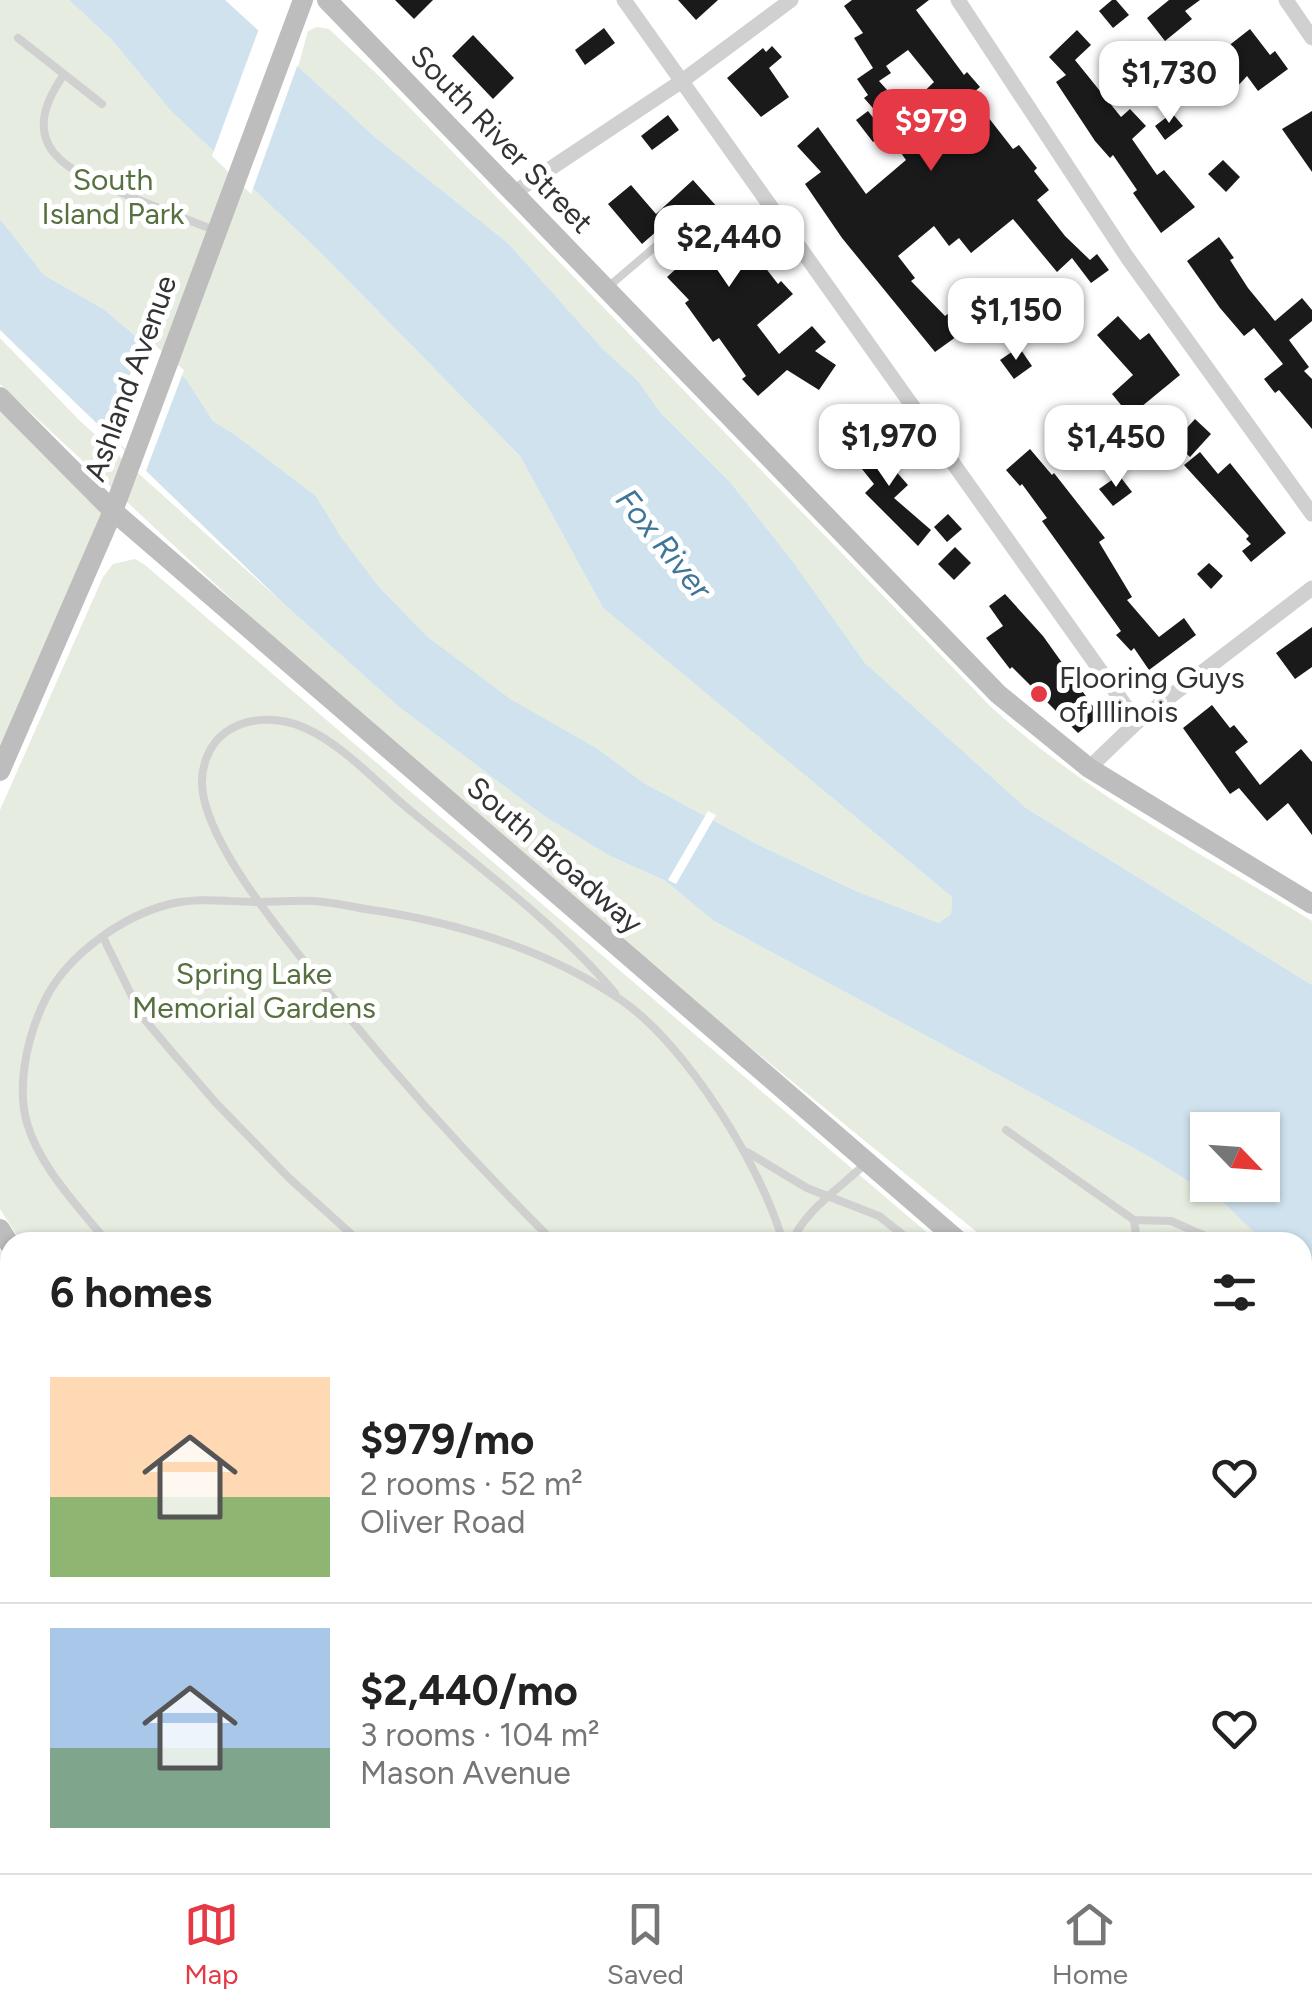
<!DOCTYPE html>
<meta charset="utf-8">
<style>
:root{--surface:#fff;--page:#f6f6f6;--text:#222;--muted:#767676;--line:#e0e0e0;--accent:#e63946}
body{margin:0;font-family:Figtree,sans-serif;background:var(--page);color:var(--text);height:100vh;display:flex;flex-direction:column;font-size:38px;white-space:nowrap}
*{box-sizing:border-box;margin:0}
p{font-size:32px;color:var(--muted)}
.icon{flex:none;width:55px;height:55px;fill:none;stroke:currentColor;stroke-width:2;stroke-linecap:round;stroke-linejoin:round}
.map{position:relative;flex:1;overflow:hidden}
.panel{position:absolute;left:0px;top:1232px;width:1312px;height:642px;display:flex;flex-direction:column;background:var(--surface);border-radius:30px 30px 0 0;box-shadow:0 2px 8px #0004}
.panel>*{flex:none}
.needle{width:65px;rotate:115deg}
.tools{position:absolute;left:1190px;top:1112px;display:grid;gap:20px}
.tools a{display:grid;place-items:center;width:90px;height:90px;border-radius:0px;background:var(--surface);box-shadow:0 2px 8px #0004;font-size:50px}
.price{position:absolute;translate:-50% -85px;padding:0 22px;border-radius:20px;background:#fff;color:#222;font-size:32px;line-height:65px;filter:drop-shadow(0 2px 5px #0008)}
.price::after{content:'';position:absolute;left:50%;top:60px;width:30px;height:22px;margin-left:-15px;background:inherit;clip-path:polygon(0 0,100% 0,50% 100%)}
.price.on{background:var(--accent);color:#fff}
ul{padding:0;list-style:none}
li{display:flex;align-items:center;gap:30px;height:250px;padding:0 50px}
li+li{border-top:2px solid var(--line)}
li span{display:grid;place-items:center;flex:none;width:280px;height:200px;border-radius:0px;color:#555}
li>.icon{margin-inline-start:auto}
span .icon{width:120px;height:120px;fill:#fffc;stroke-width:1}
li b{font-size:42px}
h2{display:flex;justify-content:space-between;align-items:center;height:120px;padding:0 50px;font-size:42px}
.menu{display:flex;justify-content:space-around;align-items:center;height:140px;border-top:2px solid var(--line);background:var(--surface);font-size:28px;color:var(--muted)}
.menu a{display:grid;justify-items:center;gap:5px}
.menu .on{color:var(--accent)}
.map>svg:first-child{display:block}
.green{fill:#e6ecdf}
.water{fill:#cfe2ee;fill-rule:evenodd}
.pier{fill:#fff}
.building{fill:#1a1a1a}
.lines{fill:none;stroke-linecap:round;stroke-linejoin:round}
.lane{stroke:#d0d0d0;stroke-width:8}
.street{stroke:#d0d0d0;stroke-width:15}
.secondary{stroke:#bdbdbd;stroke-width:20}
.poi-dot{fill:#e63946;stroke:#fff;stroke-width:4}
.labels{text-anchor:middle;dominant-baseline:central;stroke-width:10;stroke-linejoin:round;paint-order:stroke}
.street-label{font-size:30px;fill:#333;stroke:#fff}
.park-label{font-size:30px;fill:#56703f;stroke:#fff}
.poi-label{font-size:30px;fill:#333;stroke:#fff;text-anchor:start}
.water-label{font-size:32px;font-style:italic;fill:#3f7597;stroke:#fff}
</style>
<div class="map">
<svg width="1312" height="1873" viewBox="0 0 1312 1873">
<rect width="100%" height="100%" fill="#fff"/>
<g class="green">
<path d="M 0,0 L 69,0 L 111,39 L 170,110 L 322,254 L 520,456 L 603,608 L 952,897 L 951,914 L 939,923 L 856,891 L 759,845 L 644,783 L 598,749 L 510,700 L 428,637 L 379,587 L 339,536 L 316,496 L 234,434 L 213,421 L 186,379 L 105,310 L 44,275 L 0,219 Z"/>
<path d="M 317,27 L 329,29 L 379,76 L 990,706 C 1085,793 1202,854 1312,921 L 1312,985 L 1026,808 L 865,663 L 791,559 L 730,482 L 660,412 L 639,382 L 603,349 L 508,243 L 375,137 L 298,67 L 308,31 Z"/>
<path d="M 0,338 L 80,421 L 399,707 L 544,816 L 610,856 L 664,880 L 714,921 L 1148,1156 L 1226,1205 L 1264,1242 L 989,1242 L 670,982 L 297,660 L 0,384 Z"/>
<path d="M 0,397 L 113,511 L 0,766 Z"/>
<path d="M 135,559 L 145,565 L 938,1242 L 21,1242 L 0,1209 L 0,810 L 103,577 L 113,564 Z"/>
<path d="M 0,1259 L 10,1275 L 10,1865 L 382,1865 L 387,1873 L 0,1873 Z"/>
<path d="M 1302,1285 L 1312,1297 L 1312,1699 L 1302,1681 Z"/>
<path d="M 1303,1743 L 1312,1760 L 1312,1826 L 1303,1832 Z"/>
<path d="M 411,1865 L 1248,1865 L 1235,1873 L 416,1873 Z"/>
</g>
<path class="water" d="M 69,0 L 225,0 L 375,137 L 508,243 L 603,349 L 639,382 L 660,412 L 730,482 L 791,559 L 865,663 L 1026,808 L 1312,985 L 1312,1297 L 1303,1285 L 1302,1242 L 1264,1242 L 1226,1205 L 1148,1156 L 714,921 L 664,880 L 610,856 L 544,816 L 399,707 L 283,603 L 0,330 L 0,219 L 44,275 L 105,310 L 186,379 L 213,421 L 234,434 L 316,496 L 340,536 L 379,587 L 428,637 L 510,699 L 598,749 L 644,783 L 759,845 L 856,891 L 939,923 L 951,914 L 952,897 L 603,608 L 520,456 L 322,254 L 170,110 L 111,39 ZM 1208,1130 L 1262,1130 L 1262,1185 L 1208,1185 Z"/>
<g class="pier">
<path d="M 260,26 L 299,61 L 251,194 L 212,156 Z"/>
<path d="M 144,336 L 184,370 L 146,471 L 109,433 Z"/>
<path d="M 708,811 L 716,815 L 676,884 L 668,880 Z"/>
</g>
<g class="building">
<path d="M 395,0 L 433,0 L 414,19 Z"/>
<path d="M 678,0 L 718,0 L 696,20 Z"/>
<path d="M 852,0 L 929,0 L 916,10 L 964,75 L 967,72 L 980,87 L 944,117 L 961,138 L 988,117 L 1013,149 L 1019,145 L 1037,168 L 1034,171 L 1049,190 L 1037,200 L 1065,236 L 1090,260 L 1097,254 L 1109,270 L 1091,283 L 1072,258 L 1057,272 L 1013,219 L 971,253 L 959,238 L 949,246 L 934,226 L 898,256 L 915,278 L 911,281 L 945,316 L 953,310 L 967,329 L 935,352 L 842,238 L 805,184 L 821,172 L 797,146 L 818,127 L 866,194 L 906,160 L 901,153 L 927,132 L 905,110 L 934,82 L 908,50 L 886,66 L 891,73 L 879,81 L 896,100 L 879,115 L 864,98 L 868,95 L 857,79 L 873,68 L 854,38 L 863,33 L 844,6 Z"/>
<path d="M 1112,0 L 1116,0 L 1129,15 L 1113,28 L 1099,11 Z"/>
<path d="M 1169,0 L 1200,0 L 1185,11 L 1192,19 L 1165,41 L 1147,18 Z"/>
<path d="M 604,28 L 615,43 L 585,65 L 575,50 Z"/>
<path d="M 1250,29 L 1270,55 L 1275,51 L 1288,69 L 1258,91 L 1247,76 L 1222,103 L 1210,91 L 1225,74 L 1213,58 Z"/>
<path d="M 1077,30 L 1091,45 L 1075,60 L 1121,117 L 1130,109 L 1146,126 L 1132,139 L 1157,175 L 1164,170 L 1195,207 L 1161,233 L 1133,193 L 1137,190 L 1113,155 L 1110,158 L 1095,141 L 1056,82 L 1066,75 L 1049,57 Z"/>
<path d="M 473,35 L 514,78 L 493,99 L 452,56 Z"/>
<path d="M 772,46 L 782,57 L 769,68 L 789,97 L 761,117 L 727,78 L 763,48 L 766,52 Z"/>
<path d="M 1168,83 L 1182,99 L 1169,111 L 1155,95 Z"/>
<path d="M 868,111 L 885,133 L 873,142 L 856,120 Z"/>
<path d="M 1312,111 L 1312,172 L 1282,129 Z"/>
<path d="M 1172,113 L 1183,126 L 1165,140 L 1155,126 Z"/>
<path d="M 668,115 L 679,130 L 652,150 L 641,136 Z"/>
<path d="M 1223,160 L 1240,177 L 1226,192 L 1208,174 Z"/>
<path d="M 693,180 L 727,218 L 723,221 L 757,265 L 761,262 L 778,284 L 781,281 L 793,294 L 757,325 L 779,354 L 812,326 L 826,342 L 815,351 L 836,365 L 819,390 L 787,370 L 758,396 L 742,379 L 746,376 L 719,338 L 713,342 L 685,303 L 689,300 L 667,277 L 708,240 L 681,210 L 642,244 L 608,204 L 631,185 L 656,214 Z"/>
<path d="M 1219,237 L 1234,258 L 1230,260 L 1248,288 L 1275,321 L 1302,298 L 1312,310 L 1312,321 L 1289,340 L 1309,367 L 1304,371 L 1312,379 L 1312,429 L 1279,390 L 1275,393 L 1264,379 L 1283,364 L 1254,328 L 1244,336 L 1220,308 L 1187,261 Z"/>
<path d="M 1048,280 L 1060,297 L 1042,310 L 1030,293 Z"/>
<path d="M 1118,316 L 1140,340 L 1149,333 L 1180,375 L 1130,416 L 1112,394 L 1133,375 L 1097,335 Z"/>
<path d="M 1019,347 L 1032,366 L 1014,379 L 1000,360 Z"/>
<path d="M 1195,419 L 1211,434 L 1190,457 L 1174,442 Z"/>
<path d="M 883,436 L 895,451 L 885,459 L 908,485 L 894,498 L 931,530 L 918,546 L 865,493 L 874,484 L 854,459 Z"/>
<path d="M 1030,449 L 1052,475 L 1054,473 L 1105,538 L 1099,542 L 1132,597 L 1127,600 L 1159,637 L 1184,618 L 1196,635 L 1149,670 L 1134,648 L 1131,651 L 1116,635 L 1121,631 L 1042,521 L 1047,518 L 1022,484 L 1020,486 L 1006,470 Z"/>
<path d="M 1200,452 L 1218,474 L 1230,463 L 1286,533 L 1251,562 L 1242,551 L 1251,544 L 1246,539 L 1249,536 L 1184,465 Z"/>
<path d="M 1119,475 L 1132,492 L 1113,506 L 1099,489 Z"/>
<path d="M 948,514 L 962,529 L 947,542 L 934,527 Z"/>
<path d="M 955,547 L 971,563 L 954,580 L 938,564 Z"/>
<path d="M 1209,563 L 1223,576 L 1211,589 L 1197,574 Z"/>
<path d="M 1005,594 L 1043,636 L 1100,716 L 1078,733 L 1012,667 L 1010,669 L 986,638 L 1003,626 L 989,606 Z"/>
<path d="M 1312,627 L 1312,667 L 1295,679 L 1276,653 Z"/>
<path d="M 1212,705 L 1230,728 L 1234,725 L 1248,742 L 1235,752 L 1260,785 L 1301,749 L 1312,762 L 1312,835 L 1288,803 L 1267,821 L 1239,788 L 1230,794 L 1183,728 Z"/>
</g>
<g class="lines">
<g class="lane">
<path d="M 18,38 L 102,104"/>
<path d="M 63,76 C 14,146 66,171 127,195 C 156,207 185,219 214,230"/>
<path d="M 608,287 L 669,235"/>
<path d="M 103,937 L 141,1015 L 166,1045 L 216,1103 L 289,1178 L 360,1242"/>
<path d="M 1006,1130 L 1134,1220 L 1171,1221 L 1219,1242"/>
<path d="M 747,1152 L 807,1188 L 879,1216 L 912,1242"/>
<path d="M 1134,1220 L 1137,1242"/>
<path d="M 107,1242 C 79,1207 40,1168 27,1123 C 16,1084 28,1034 46,998 C 68,955 122,916 170,904 C 200,897 229,902 260,902 C 278,902 296,900 313,901 C 331,902 349,906 366,909 C 456,922 545,948 621,1000 C 686,1044 762,1167 783,1242"/>
<path d="M 554,1242 C 464,1153 381,1060 303,960 C 270,918 205,838 202,785 C 201,765 210,743 226,732 C 249,716 280,717 305,728 C 343,745 375,781 406,807 C 476,865 557,924 615,993"/>
<path d="M 792,1242 C 804,1211 840,1188 865,1164"/>
<path d="M 1302,1338 L 1312,1352"/>
<path d="M 0,1382 L 10,1364"/>
<path d="M 1302,1547 L 1312,1565"/>
<path d="M 0,1551 L 10,1555"/>
<path d="M 0,1610 L 10,1588"/>
<path d="M 0,1839 L 10,1817"/>
<path d="M 454,1865 L 460,1873"/>
<path d="M 698,1865 L 702,1873"/>
<path d="M 859,1865 L 869,1873"/>
<path d="M 84,1873 L 88,1865"/>
<path d="M 227,1873 L 231,1865"/>
<path d="M 1141,1873 L 1146,1865"/>
</g>
<g class="street">
<path d="M 624,0 L 1137,722"/>
<path d="M 958,0 L 1127,257 L 1312,514"/>
<path d="M 1286,0 L 1312,38"/>
<path d="M 512,194 L 682,81 L 791,0"/>
<path d="M 1089,768 L 1137,722 L 1312,588"/>
<path d="M 1302,1845 L 1312,1839"/>
<path d="M 1259,1873 L 1272,1865"/>
</g>
<g class="secondary">
<path d="M 327,0 L 998,694 L 1089,768 L 1312,904"/>
<path d="M 0,397 L 113,511 L 960,1242"/>
<path d="M 0,771 L 113,511 L 303,0"/>
<path d="M 0,1229 L 10,1245"/>
<path d="M 1302,1716 L 1312,1733"/>
<path d="M 400,1865 L 405,1873"/>
</g>
</g>
<circle class="poi-dot" cx="1039" cy="694" r="10"/>
<g class="labels">
<g class="street-label">
<text transform="translate(502 139) rotate(46)">South River Street</text>
<text transform="translate(130 378) rotate(-70)">Ashland Avenue</text>
<text transform="translate(555 855) rotate(41)">South Broadway</text>
</g>
<g class="park-label">
<text x="113" y="179">South<tspan x="113" dy="34">Island Park</tspan></text>
<text x="254" y="973">Spring Lake<tspan x="254" dy="34">Memorial Gardens</tspan></text>
</g>
<g class="poi-label">
<text x="1059" y="677">Flooring Guys<tspan x="1059" dy="34">of Illinois</tspan></text>
</g>
<g class="water-label">
<text transform="translate(664 544) rotate(51)">Fox River</text>
</g>
</g>
</svg>
<div class="tools">
<a><svg class="needle" viewBox="-14 -14 28 28"><path d="M0-13l5 13h-10z" fill="#e53935"/><path d="M0 13l5-13h-10z" fill="#767676"/></svg></a>
</div>
<b class="price" style="left:1169px;top:126px">$1,730</b>
<b class="price on" style="left:931px;top:174px">$979</b>
<b class="price" style="left:729px;top:290px">$2,440</b>
<b class="price" style="left:1016px;top:363px">$1,150</b>
<b class="price" style="left:889px;top:489px">$1,970</b>
<b class="price" style="left:1116px;top:490px">$1,450</b>
<section class="panel">
<h2>6 homes<svg class="icon" aria-label="filters" viewBox="0 0 24 24"><path d="M4 7h16M4 17h16"/><circle cx="9" cy="7" r="2"/><circle cx="15" cy="17" r="2"/></svg></h2>
<ul>
<li><span style="background:linear-gradient(#ffd9b3 60%,#8fb573 0)"><svg class="icon" aria-label="home" viewBox="0 0 24 24"><path d="M3 11l9-7 9 7M6 9v11h12V9"/></svg></span><div><b>$979/mo</b><p>2 rooms · 52 m²</p><p>Oliver Road</p></div><svg class="icon" aria-label="heart" viewBox="0 0 24 24"><path d="M12 20l-8-8c-3-5 5-10 8-4 3-6 11-1 8 4z"/></svg></li>
<li><span style="background:linear-gradient(#a9c7e8 60%,#7fa58c 0)"><svg class="icon" aria-label="home" viewBox="0 0 24 24"><path d="M3 11l9-7 9 7M6 9v11h12V9"/></svg></span><div><b>$2,440/mo</b><p>3 rooms · 104 m²</p><p>Mason Avenue</p></div><svg class="icon" aria-label="heart" viewBox="0 0 24 24"><path d="M12 20l-8-8c-3-5 5-10 8-4 3-6 11-1 8 4z"/></svg></li>
</ul>
</section>
</div>
<nav class="menu">
<a class="on"><svg class="icon" aria-label="map" viewBox="0 0 24 24"><path d="M3 6l6-2 6 2 6-2v14l-6 2-6-2-6 2zM9 4v14M15 6v14"/></svg>Map</a>
<a><svg class="icon" aria-label="saved" viewBox="0 0 24 24"><path d="M7 4h10v16l-5-4-5 4z"/></svg>Saved</a>
<a><svg class="icon" aria-label="home" viewBox="0 0 24 24"><path d="M3 11l9-7 9 7M6 9v11h12V9"/></svg>Home</a>
</nav>
